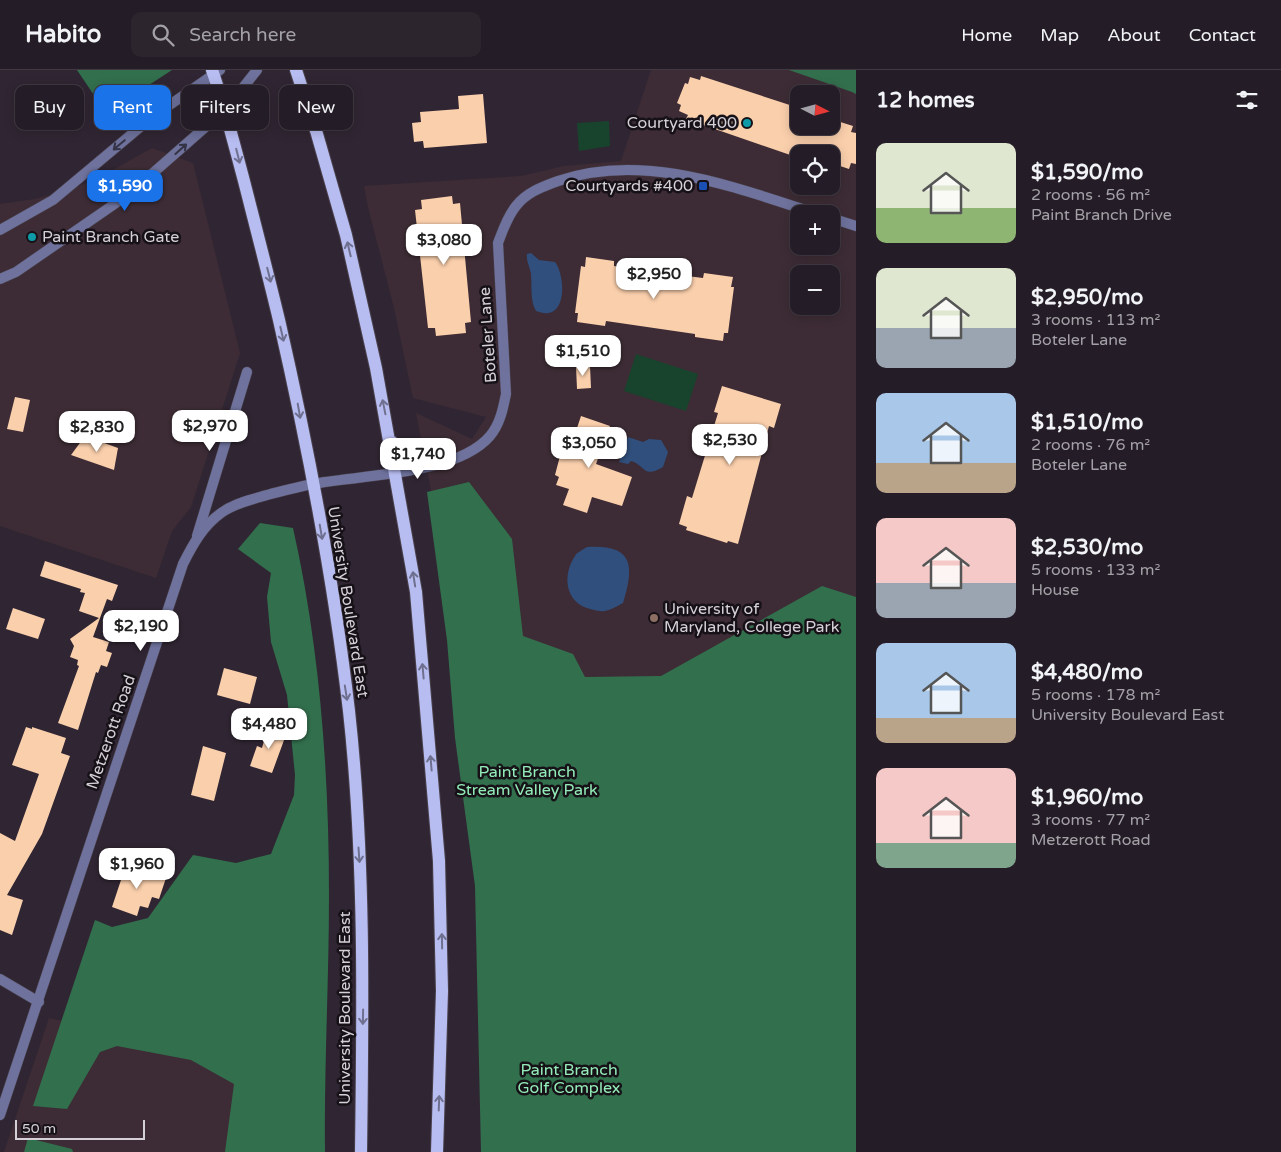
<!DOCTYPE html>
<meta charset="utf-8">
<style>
:root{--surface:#241c26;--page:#2c252e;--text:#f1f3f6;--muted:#a3a1a7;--line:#413a43;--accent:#1a73e8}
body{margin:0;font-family:"Varela Round",sans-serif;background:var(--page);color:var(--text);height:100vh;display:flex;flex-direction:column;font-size:19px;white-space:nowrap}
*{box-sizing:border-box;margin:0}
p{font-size:16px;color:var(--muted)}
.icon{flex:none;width:28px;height:28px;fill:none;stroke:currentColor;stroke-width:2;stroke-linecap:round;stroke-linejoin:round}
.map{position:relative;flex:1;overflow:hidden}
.side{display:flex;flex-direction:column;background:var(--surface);width:425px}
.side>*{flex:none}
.hud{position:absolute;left:15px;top:15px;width:475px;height:45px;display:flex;gap:10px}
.needle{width:32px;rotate:96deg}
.tools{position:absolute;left:790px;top:15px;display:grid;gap:10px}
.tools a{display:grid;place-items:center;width:50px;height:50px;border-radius:10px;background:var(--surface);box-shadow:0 2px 12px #0003,0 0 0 1px var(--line);font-size:25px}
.scale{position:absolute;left:15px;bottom:12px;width:130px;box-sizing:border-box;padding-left:5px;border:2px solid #d5cfd7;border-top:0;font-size:14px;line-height:18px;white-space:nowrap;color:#d5cfd7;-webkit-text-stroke:4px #161117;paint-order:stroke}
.price{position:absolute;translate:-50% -42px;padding:0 11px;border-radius:10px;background:#fff;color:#222;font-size:16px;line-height:32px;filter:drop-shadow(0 1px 2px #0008)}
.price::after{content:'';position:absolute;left:50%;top:30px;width:15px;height:11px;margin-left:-8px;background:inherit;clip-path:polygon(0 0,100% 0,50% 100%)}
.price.active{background:var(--accent);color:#fff}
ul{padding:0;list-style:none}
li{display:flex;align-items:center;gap:15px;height:125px;padding:0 20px}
li span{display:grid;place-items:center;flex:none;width:140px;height:100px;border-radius:10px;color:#555}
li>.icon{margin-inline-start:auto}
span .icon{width:60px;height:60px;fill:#fffc;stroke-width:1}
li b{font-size:21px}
h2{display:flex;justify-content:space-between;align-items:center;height:60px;padding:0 20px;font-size:21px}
.chip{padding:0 18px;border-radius:10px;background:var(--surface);box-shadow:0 2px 12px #0003,0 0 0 1px var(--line);font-size:18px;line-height:45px}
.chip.active{background:var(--accent);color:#fff}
header{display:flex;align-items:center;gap:30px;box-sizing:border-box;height:70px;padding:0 25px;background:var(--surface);border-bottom:1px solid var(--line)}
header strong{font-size:24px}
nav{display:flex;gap:28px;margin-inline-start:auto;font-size:18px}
.search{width:350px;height:45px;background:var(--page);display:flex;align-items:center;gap:12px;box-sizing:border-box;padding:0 18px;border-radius:10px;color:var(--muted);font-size:19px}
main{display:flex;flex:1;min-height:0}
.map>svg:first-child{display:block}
.education{fill:#3d2c35;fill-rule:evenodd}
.green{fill:#18442d}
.forest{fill:#326f4d}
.water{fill:#304f7c}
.building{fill:#facfac}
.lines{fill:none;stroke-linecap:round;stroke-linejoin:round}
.minor-casing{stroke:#4a414d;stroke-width:11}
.tertiary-casing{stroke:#4a414d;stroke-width:11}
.primary-casing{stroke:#4a414d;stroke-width:14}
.minor{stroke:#6e729c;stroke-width:10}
.tertiary{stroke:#6e729c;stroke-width:10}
.primary{stroke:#b8bdf1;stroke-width:12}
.oneway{stroke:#353346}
.oneway2{stroke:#6f708f}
.culture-dot{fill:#0f9aa8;stroke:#161117;stroke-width:2}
.transit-dot{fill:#1a4fb4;stroke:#161117;stroke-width:2}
.education-dot{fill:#8d6e63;stroke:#161117;stroke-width:2}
.labels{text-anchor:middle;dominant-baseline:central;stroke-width:5;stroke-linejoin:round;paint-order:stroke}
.poi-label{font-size:16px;fill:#d5cfd7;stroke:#161117;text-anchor:end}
.street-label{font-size:16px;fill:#d5cfd7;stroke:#161117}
.park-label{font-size:16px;fill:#93ecb8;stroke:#161117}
</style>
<header>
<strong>Habito</strong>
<div class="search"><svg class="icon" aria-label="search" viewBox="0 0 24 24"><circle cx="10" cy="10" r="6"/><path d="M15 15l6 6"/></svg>Search here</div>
<nav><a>Home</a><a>Map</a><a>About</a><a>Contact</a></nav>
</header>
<main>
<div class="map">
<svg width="856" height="1082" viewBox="0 0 856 1082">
<rect width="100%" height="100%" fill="#302633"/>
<g class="education">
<path d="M 651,0 L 856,0 L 856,1082 L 441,472 L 416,343 L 472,369 L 486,347 L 413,328 L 394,238 L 368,137 L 364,116 L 521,106 L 564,96 L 621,91 ZM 799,24 L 831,24 L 831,56 L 799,56 ZM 799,84 L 831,84 L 831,116 L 799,116 ZM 799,144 L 831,144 L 831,176 L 799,176 ZM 799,204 L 831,204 L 831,236 L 799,236 Z"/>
<path d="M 152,78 L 193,93 L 240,283 L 191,437 L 172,461 L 156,508 L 0,456 L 0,134 L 35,129 L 68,120 L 95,110 Z"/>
<path d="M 49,948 L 321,1009 L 318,1082 L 4,1082 Z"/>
</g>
<g class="green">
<path d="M 609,51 L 610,76 L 579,81 L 577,53 Z"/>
<path d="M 636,284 L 698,304 L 686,341 L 624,321 Z"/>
</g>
<g class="forest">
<path d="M 77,0 L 172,0 L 106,43 Z"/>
<path d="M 789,0 L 856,0 L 856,24 L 852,22 Z"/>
<path d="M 469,412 L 512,469 L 523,566 L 573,584 L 585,607 L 661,606 L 822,516 L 856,527 L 856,1082 L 481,1082 L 475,816 L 455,668 L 447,570 L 427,422 Z"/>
<path d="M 260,453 L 293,458 C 320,578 329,703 329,825 C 329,911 324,996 325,1082 L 225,1082 L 234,1014 L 191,990 L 117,976 L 100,982 L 67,1039 L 33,1036 L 95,850 L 112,857 L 148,848 L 193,785 L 236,793 L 271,784 L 294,725 L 295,705 L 287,625 L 271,572 L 267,527 L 271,503 L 238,479 Z"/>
<path d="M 28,1068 L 72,1079 L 73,1082 L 24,1082 Z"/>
</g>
<g class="water">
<path d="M 531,183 L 539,190 L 555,192 C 563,202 566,231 555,240 C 549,245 542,243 536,241 C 530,231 532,216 531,204 C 530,197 526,191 527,184 Z"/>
<path d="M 628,367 L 643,372 L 649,369 L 661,370 L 668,382 L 663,397 C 642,409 646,395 631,391 L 628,394 L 619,392 Z"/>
<path d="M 587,477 C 633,474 635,495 623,533 C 617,536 611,540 605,541 C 601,542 595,540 590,539 C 565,533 562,505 575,486 C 577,482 583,480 587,477 Z"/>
</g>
<g class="building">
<path d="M 701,6 L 799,38 L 799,56 L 831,56 L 831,49 L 853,56 L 851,62 L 856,63 L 856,94 L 851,93 L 849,99 L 831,93 L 831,84 L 799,84 L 799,88 L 686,49 L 688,45 L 679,41 L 681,35 L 677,33 L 685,13 L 688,14 L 690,7 L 700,10 Z"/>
<path d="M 483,24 L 487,73 L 424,78 L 423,71 L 414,72 L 412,53 L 421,52 L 420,42 L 459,39 L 458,26 Z"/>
<path d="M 452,126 L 453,134 L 460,133 L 471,252 L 465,253 L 466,263 L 436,266 L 435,258 L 428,258 L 415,140 L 422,139 L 421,130 Z"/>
<path d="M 586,187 L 614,191 L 614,196 L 663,203 L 703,208 L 704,203 L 733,207 L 731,217 L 734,217 L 728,263 L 724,263 L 723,271 L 695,267 L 695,264 L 606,251 L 605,256 L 577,252 L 578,243 L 575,243 L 581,196 L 585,197 Z"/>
<path d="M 576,296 L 590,296 L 591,318 L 577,319 Z"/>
<path d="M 722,316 L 781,334 L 774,358 L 769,356 L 738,474 L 728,471 L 727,473 L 686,460 L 687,457 L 679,454 L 687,426 L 692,428 L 718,343 L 714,342 Z"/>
<path d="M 15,327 L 30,330 L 23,362 L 7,359 Z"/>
<path d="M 581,346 L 610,356 L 596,394 L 632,407 L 622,436 L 592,427 L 587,443 L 563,435 L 569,419 L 556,415 L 559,407 L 555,405 L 565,367 L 574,367 Z"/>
<path d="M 85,366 L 118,378 L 114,400 L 71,385 Z"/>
<path d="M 45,491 L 118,515 L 112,531 L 107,529 L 93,567 L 109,572 L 106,581 L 112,583 L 107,597 L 101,595 L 98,603 L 96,602 L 78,660 L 58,653 L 79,596 L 77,595 L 78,590 L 70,587 L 74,576 L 70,569 L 99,548 L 79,541 L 85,523 L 80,522 L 81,519 L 40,506 Z"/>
<path d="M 13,538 L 45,549 L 38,569 L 6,559 Z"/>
<path d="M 224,598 L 257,607 L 250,634 L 217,625 Z"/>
<path d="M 268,656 L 287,662 L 272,703 L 250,696 L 257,676 L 262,678 Z"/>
<path d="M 26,657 L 32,659 L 32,657 L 66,668 L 61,683 L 70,686 L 42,764 L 7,825 L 23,830 L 12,865 L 0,860 L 0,763 L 15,771 L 39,704 L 12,695 Z"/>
<path d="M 203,676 L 226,683 L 214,731 L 191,725 Z"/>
<path d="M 126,795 L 166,808 L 159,829 L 152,827 L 148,838 L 140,836 L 137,846 L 112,837 Z"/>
</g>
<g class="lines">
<defs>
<g id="minor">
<path d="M 831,148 L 856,156"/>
<path d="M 197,466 L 247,302"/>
<path d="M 0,909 L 39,932"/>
<path d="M 0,1045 L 183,494 C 193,474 203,456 221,443 C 233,434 247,431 260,427 C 277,422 295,418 312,414 C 360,405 457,405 490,366 C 500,354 503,339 506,324 L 498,173 C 503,160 507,147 516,136 C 527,122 542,117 558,111 C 644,81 736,118 818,144"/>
</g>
<g id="tertiary">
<path d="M 0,160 L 53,130 L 151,48 L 220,0"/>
<path d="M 0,209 L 16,202 L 129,124 L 226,39 L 257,0"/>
</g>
<g id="primary">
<path d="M 212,0 C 225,37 234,74 244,111 C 256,158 268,204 279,250 C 308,377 334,512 349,641 C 365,787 363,935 361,1082"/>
<path d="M 296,0 L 317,64 L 346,165 L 376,298 L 416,522 L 439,791 L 442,921 L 437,1082"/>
<path d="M 392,372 C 405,389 413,391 434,394"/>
</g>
</defs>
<use href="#minor" class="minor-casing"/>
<use href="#tertiary" class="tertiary-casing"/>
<use href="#primary" class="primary-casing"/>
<use href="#minor" class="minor"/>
<use href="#tertiary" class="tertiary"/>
<use href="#primary" class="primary"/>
</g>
<defs><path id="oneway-shaft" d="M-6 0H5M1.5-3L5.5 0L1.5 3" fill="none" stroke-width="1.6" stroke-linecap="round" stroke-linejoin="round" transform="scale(1.25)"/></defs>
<g class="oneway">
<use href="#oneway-shaft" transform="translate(119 75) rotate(140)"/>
<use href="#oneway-shaft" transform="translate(181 79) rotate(-42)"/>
</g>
<g class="oneway2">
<use href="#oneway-shaft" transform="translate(238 86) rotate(76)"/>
<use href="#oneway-shaft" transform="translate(349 179) rotate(-103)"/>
<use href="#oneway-shaft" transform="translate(269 205) rotate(76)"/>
<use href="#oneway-shaft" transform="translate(282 264) rotate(77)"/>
<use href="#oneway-shaft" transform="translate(384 337) rotate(-101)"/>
<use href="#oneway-shaft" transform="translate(299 341) rotate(80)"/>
<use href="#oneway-shaft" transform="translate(321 462) rotate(80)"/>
<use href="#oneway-shaft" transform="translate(414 509) rotate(-99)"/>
<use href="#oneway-shaft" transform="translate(423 601) rotate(-95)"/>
<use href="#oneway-shaft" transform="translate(346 623) rotate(81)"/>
<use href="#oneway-shaft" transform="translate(431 693) rotate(-95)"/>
<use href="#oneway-shaft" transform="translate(359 785) rotate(86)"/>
<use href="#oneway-shaft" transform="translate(442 871) rotate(-91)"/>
<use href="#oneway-shaft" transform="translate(363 947) rotate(91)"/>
<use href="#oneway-shaft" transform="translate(439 1033) rotate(-88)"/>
</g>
<g class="culture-dot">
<circle cx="747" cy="53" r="5"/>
<circle cx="32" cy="167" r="5"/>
</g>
<rect class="transit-dot" x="698" y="111" width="10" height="10" rx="2.5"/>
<circle class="education-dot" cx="654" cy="548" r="5"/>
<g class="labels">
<g class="poi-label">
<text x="737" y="53">Courtyard 400</text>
<text x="693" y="116">Courtyards #400</text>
<text x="42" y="167" text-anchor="start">Paint Branch Gate</text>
<text x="664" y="539" text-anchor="start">University of<tspan x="664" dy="18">Maryland, College Park</tspan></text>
</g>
<g class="street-label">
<text transform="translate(488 265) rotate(-94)">Boteler Lane</text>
<text transform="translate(348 532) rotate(81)">University Boulevard East</text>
<text transform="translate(111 662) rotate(-71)">Metzerott Road</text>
<text transform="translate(345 938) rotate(-90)">University Boulevard East</text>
</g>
<g class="park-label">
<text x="527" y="702">Paint Branch<tspan x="527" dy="18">Stream Valley Park</tspan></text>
<text x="569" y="1000">Paint Branch<tspan x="569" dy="18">Golf Complex</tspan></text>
</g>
</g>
</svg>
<div class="tools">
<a><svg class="needle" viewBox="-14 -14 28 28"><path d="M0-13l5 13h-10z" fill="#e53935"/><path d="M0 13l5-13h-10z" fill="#a3a1a7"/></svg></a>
<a><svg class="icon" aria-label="locate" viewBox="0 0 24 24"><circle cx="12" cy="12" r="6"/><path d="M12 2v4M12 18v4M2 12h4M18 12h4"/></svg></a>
<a>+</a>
<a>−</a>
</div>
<div class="scale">50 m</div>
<b class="price active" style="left:125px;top:142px">$1,590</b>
<b class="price" style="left:444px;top:196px">$3,080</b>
<b class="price" style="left:654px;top:230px">$2,950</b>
<b class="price" style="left:583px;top:307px">$1,510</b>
<b class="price" style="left:210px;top:382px">$2,970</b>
<b class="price" style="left:97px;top:383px">$2,830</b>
<b class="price" style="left:730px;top:396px">$2,530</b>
<b class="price" style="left:589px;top:399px">$3,050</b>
<b class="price" style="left:418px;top:410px">$1,740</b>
<b class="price" style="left:141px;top:582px">$2,190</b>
<b class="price" style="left:269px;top:680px">$4,480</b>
<b class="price" style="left:137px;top:820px">$1,960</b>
<div class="hud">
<a class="chip">Buy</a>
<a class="chip active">Rent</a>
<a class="chip">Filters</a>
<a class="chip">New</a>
</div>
</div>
<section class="side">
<h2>12 homes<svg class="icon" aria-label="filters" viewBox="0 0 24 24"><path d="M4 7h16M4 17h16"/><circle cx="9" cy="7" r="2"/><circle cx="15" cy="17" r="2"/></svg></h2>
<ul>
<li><span style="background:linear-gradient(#dfe7d0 65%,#8fb573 0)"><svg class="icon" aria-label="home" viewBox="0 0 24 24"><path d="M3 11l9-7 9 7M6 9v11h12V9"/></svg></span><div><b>$1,590/mo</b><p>2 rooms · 56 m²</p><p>Paint Branch Drive</p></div></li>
<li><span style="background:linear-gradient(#dfe7d0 60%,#9aa5b1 0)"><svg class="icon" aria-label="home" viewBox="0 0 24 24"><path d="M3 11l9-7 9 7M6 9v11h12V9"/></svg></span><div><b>$2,950/mo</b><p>3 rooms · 113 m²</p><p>Boteler Lane</p></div></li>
<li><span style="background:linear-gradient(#a9c7e8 70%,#b9a48a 0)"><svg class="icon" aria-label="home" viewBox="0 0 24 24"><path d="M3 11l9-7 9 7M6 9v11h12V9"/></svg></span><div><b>$1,510/mo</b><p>2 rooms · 76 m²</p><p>Boteler Lane</p></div></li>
<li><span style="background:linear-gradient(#f6c9c9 65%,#9aa5b1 0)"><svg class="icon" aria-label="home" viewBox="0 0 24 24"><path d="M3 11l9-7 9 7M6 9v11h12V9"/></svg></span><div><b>$2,530/mo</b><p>5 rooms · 133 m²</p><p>House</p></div></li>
<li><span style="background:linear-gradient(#a9c7e8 75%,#b9a48a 0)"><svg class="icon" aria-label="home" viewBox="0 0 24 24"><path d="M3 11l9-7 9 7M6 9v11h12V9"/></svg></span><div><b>$4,480/mo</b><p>5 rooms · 178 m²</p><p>University Boulevard East</p></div></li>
<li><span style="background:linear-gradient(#f6c9c9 75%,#7fa58c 0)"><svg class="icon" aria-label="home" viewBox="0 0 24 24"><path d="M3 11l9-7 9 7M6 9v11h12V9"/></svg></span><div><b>$1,960/mo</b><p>3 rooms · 77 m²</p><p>Metzerott Road</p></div></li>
</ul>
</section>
</main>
